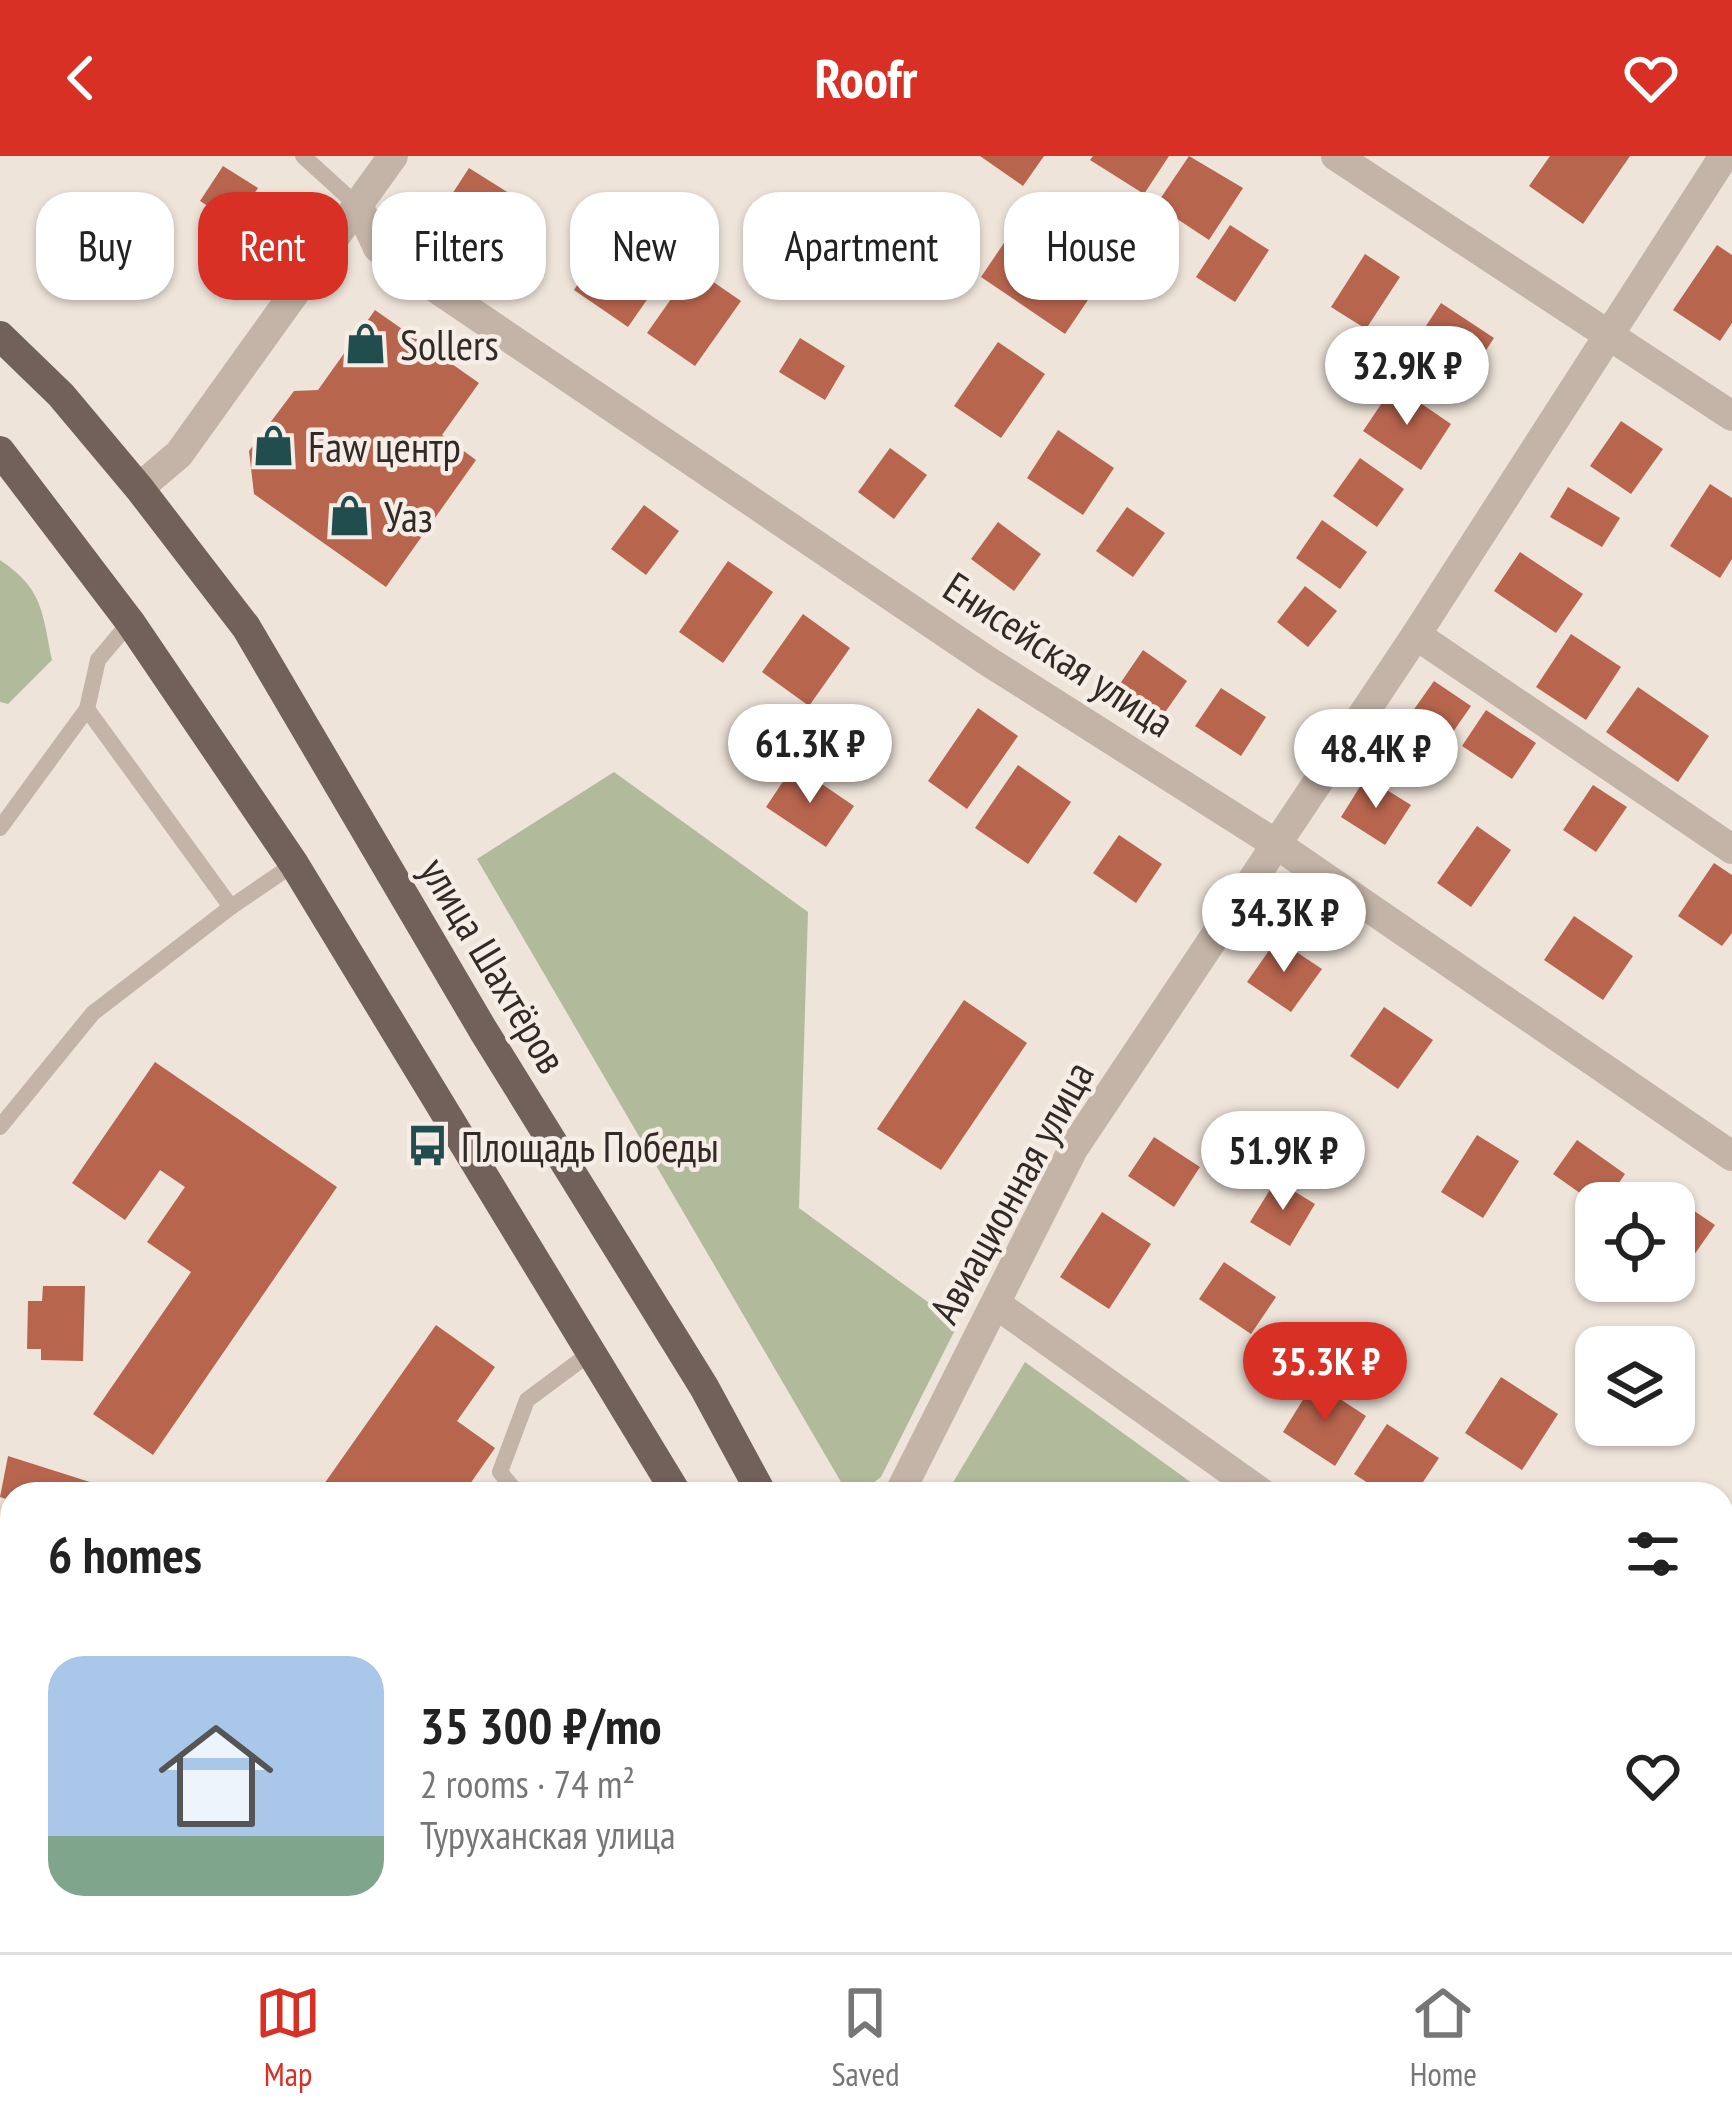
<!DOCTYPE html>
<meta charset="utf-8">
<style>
:root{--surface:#fff;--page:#f2f2f2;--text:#222;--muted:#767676;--line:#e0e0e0;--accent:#d93025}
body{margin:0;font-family:"PT Sans Narrow",sans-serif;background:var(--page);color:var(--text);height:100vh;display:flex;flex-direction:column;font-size:45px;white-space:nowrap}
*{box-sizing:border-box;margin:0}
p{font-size:39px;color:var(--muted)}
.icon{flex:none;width:66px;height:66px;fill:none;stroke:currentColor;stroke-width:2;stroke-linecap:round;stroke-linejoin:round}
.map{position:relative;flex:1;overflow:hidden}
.sheet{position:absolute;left:0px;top:1326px;width:1734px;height:471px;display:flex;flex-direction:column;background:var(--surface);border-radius:36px 36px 0 0;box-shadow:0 3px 9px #0004}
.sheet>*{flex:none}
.hud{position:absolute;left:36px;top:36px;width:1662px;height:108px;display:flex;gap:24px}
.tools{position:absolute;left:1575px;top:1026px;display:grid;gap:24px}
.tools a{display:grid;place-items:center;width:120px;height:120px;border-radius:24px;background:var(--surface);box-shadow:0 3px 9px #0004;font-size:60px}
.price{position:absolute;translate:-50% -102px;padding:0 27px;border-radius:42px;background:#fff;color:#222;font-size:39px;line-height:78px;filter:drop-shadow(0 3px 6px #0008)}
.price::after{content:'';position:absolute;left:50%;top:72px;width:36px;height:27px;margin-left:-18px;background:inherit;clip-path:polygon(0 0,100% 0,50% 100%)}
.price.active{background:var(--accent);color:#fff}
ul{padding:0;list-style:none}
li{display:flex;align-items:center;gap:36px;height:300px;padding:0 48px}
li span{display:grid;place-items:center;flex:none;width:336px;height:240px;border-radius:36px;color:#555}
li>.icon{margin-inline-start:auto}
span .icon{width:144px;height:144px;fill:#fffc;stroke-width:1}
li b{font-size:51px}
h2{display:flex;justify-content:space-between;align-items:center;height:144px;padding:0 48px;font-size:51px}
.pill{padding:0 42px;border-radius:36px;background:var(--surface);box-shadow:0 3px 9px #0004;font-size:42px;line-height:108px}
.pill.active{background:var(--accent);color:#fff}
header{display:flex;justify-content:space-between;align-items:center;height:156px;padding:0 48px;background:var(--accent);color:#fff;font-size:54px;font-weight:700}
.dock{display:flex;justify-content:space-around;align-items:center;height:168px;border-top:3px solid var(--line);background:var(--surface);font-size:33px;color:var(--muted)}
.dock a{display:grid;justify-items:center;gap:6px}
.dock .active{color:var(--accent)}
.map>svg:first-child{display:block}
.green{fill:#b1bb9c}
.building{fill:#b8654e}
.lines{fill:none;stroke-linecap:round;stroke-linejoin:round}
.service{stroke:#c4b4a7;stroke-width:16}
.minor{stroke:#c4b4a7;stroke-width:30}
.primary{stroke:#72615a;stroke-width:30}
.labels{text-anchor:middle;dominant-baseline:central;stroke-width:9;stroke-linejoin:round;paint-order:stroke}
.poi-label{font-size:42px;fill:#322a27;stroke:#f6eee6;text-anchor:start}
.street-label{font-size:42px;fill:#322a27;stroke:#f6eee6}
</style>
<header><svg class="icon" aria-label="back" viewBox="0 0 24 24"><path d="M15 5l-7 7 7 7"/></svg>Roofr<svg class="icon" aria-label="heart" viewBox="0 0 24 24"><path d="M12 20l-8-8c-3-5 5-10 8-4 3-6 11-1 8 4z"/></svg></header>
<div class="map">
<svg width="1732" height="1796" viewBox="0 0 1732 1796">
<rect width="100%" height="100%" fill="#eee4da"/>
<g class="green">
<path d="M 0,404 C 43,433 42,455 52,504 L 8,548 L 0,546 Z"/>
<path d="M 614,616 L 808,756 L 799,1052 L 958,1168 L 881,1321 L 858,1338 L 848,1338 L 477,703 Z"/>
<path d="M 1025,1206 L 1207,1338 L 946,1338 Z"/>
</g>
<g class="building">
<path d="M 980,0 L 1044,0 L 1023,30 Z"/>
<path d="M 1093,0 L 1169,0 L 1144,38 L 1090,4 Z"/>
<path d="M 1189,0 L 1243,32 L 1209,84 L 1156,49 Z"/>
<path d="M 1550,0 L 1630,0 L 1583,68 L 1529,30 Z"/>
<path d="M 223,10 L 258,32 L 234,67 L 200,45 Z"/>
<path d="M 469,12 L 512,39 L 486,79 L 443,52 Z"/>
<path d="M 1230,69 L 1269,94 L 1235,146 L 1196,121 Z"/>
<path d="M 1008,81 L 1092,138 L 1065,178 L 981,121 Z"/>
<path d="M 607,84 L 662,122 L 628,171 L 574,134 Z"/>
<path d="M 1717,89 L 1732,99 L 1732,167 L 1720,185 L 1673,154 Z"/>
<path d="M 1365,98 L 1400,121 L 1366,173 L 1331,151 Z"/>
<path d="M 693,112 L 741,145 L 695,210 L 647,177 Z"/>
<path d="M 1441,147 L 1494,182 L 1460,234 L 1407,199 Z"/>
<path d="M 375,154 L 479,227 L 442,279 L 476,304 L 386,431 L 254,338 L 249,295 L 294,235 L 318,234 Z"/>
<path d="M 800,182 L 845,210 L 825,244 L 779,216 Z"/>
<path d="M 998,186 L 1045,218 L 1001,282 L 954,250 Z"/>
<path d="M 1394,229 L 1451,268 L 1421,314 L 1363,275 Z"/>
<path d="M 1621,265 L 1663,293 L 1631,338 L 1590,310 Z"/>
<path d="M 1058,274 L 1114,312 L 1083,359 L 1027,322 Z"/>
<path d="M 890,292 L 927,319 L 894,363 L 858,336 Z"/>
<path d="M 1360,302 L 1404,333 L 1377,371 L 1333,340 Z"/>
<path d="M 1710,328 L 1732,342 L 1732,403 L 1720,422 L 1670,390 Z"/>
<path d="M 1568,331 L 1620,362 L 1602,391 L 1550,361 Z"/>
<path d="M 644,349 L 679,375 L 646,419 L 611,393 Z"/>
<path d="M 1127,351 L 1165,377 L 1133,421 L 1096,395 Z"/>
<path d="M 1322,364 L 1367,396 L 1340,433 L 1296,402 Z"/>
<path d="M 998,366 L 1041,398 L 1014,435 L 971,403 Z"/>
<path d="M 1520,396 L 1583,438 L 1556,477 L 1494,435 Z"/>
<path d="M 728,405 L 773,436 L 723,507 L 679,476 Z"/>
<path d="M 1305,430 L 1337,455 L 1308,491 L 1277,466 Z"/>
<path d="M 803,458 L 850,492 L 809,550 L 762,516 Z"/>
<path d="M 1571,478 L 1621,511 L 1586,564 L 1536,531 Z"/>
<path d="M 1143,494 L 1187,525 L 1161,562 L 1117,532 Z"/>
<path d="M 1434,525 L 1471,550 L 1428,612 L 1391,586 Z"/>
<path d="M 1638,531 L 1709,580 L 1678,626 L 1606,576 Z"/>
<path d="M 1221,532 L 1266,561 L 1241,600 L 1195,570 Z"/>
<path d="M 978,552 L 1018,580 L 967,653 L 928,625 Z"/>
<path d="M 1486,554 L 1536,587 L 1512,623 L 1462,590 Z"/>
<path d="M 794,609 L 854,650 L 826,691 L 766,651 Z"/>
<path d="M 1018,609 L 1071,646 L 1028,708 L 975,672 Z"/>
<path d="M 1366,621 L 1411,649 L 1385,689 L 1341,661 Z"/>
<path d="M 1593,629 L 1627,651 L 1596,696 L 1563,674 Z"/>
<path d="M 1477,670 L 1511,694 L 1471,751 L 1437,727 Z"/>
<path d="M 1119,679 L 1162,708 L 1136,747 L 1093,717 Z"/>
<path d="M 1714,707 L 1732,719 L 1732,777 L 1722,790 L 1678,760 Z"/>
<path d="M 1574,760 L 1633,800 L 1603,844 L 1544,804 Z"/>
<path d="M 1277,783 L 1322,813 L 1291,856 L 1247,826 Z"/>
<path d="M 964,844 L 1027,887 L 941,1014 L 877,973 Z"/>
<path d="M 1384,851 L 1433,884 L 1398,933 L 1350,900 Z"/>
<path d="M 155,906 L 337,1031 L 153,1299 L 93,1258 L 191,1116 L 147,1086 L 185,1031 L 160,1014 L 125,1064 L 72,1027 Z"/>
<path d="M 1477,979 L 1519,1005 L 1483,1062 L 1441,1036 Z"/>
<path d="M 1154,981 L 1200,1011 L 1174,1051 L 1128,1020 Z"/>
<path d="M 1577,984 L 1625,1018 L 1605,1047 L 1594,1047 L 1553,1018 Z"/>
<path d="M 1276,1024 L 1315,1048 L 1290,1090 L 1250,1066 Z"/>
<path d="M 1678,1044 L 1715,1069 L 1687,1109 L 1674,1100 L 1674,1050 Z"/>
<path d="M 1102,1056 L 1151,1088 L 1109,1153 L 1060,1121 Z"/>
<path d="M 1224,1106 L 1276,1141 L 1251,1178 L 1199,1143 Z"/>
<path d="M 43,1130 L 85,1130 L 83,1205 L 41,1204 L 41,1193 L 27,1193 L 28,1145 L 42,1145 Z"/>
<path d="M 436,1169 L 495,1211 L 457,1265 L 495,1292 L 463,1338 L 317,1338 Z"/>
<path d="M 1501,1221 L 1558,1258 L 1522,1314 L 1465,1277 Z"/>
<path d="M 1314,1226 L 1366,1260 L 1335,1310 L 1283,1276 Z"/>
<path d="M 1387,1268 L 1439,1302 L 1415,1338 L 1385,1338 L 1354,1318 Z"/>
<path d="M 8,1300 L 93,1327 L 90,1338 L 12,1338 L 12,1345 L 0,1341 Z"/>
<path d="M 0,1442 L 12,1445 L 12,1496 L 0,1493 Z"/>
<path d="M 132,1785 L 221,1785 L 216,1796 L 128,1796 Z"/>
<path d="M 470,1785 L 530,1785 L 542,1789 L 540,1796 L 467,1796 Z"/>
<path d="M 615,1785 L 726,1785 L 722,1796 L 611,1796 Z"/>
</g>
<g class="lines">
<g class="service">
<path d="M 303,0 L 359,51"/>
<path d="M 130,466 L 98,504 L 87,553 L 231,751 L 294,708"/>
<path d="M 0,672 L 87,553"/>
<path d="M 0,971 L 93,857 L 231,751"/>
<path d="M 518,1338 L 500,1316 L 527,1244 L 593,1195"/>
<path d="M 357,1785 L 370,1796"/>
<path d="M 396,1796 L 406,1785"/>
<path d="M 568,1796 L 569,1792"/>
<path d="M 784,1796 L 790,1785"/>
<path d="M 1482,1796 L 1489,1785"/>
</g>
<g class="minor">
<path d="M 1336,0 L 1732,260"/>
<path d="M 359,51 L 378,92 L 393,103 L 986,504 L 1276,688 L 1732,1000"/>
<path d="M 139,332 L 179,298 L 393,0"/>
<path d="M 1416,479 L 1732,693"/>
<path d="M 996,1148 L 1263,1338"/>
<path d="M 899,1338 L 1073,993 L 1416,479 L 1724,0"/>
<path d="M 1722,1659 L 1732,1666"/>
</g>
<g class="primary">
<path d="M 0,180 L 61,239 L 139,332 L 246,471 L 483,874 L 704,1231 L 762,1338"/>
<path d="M 0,295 L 130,466 L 294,708 L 677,1338"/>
<path d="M 940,1785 L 946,1796"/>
<path d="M 1026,1785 L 1032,1796"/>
</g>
</g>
<defs>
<symbol id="shop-bare" viewBox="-9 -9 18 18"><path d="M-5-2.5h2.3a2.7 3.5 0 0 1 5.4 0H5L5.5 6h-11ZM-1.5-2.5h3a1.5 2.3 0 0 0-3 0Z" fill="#214d4f" stroke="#f6eee6" stroke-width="2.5" paint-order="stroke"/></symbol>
<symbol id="bus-bare" viewBox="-9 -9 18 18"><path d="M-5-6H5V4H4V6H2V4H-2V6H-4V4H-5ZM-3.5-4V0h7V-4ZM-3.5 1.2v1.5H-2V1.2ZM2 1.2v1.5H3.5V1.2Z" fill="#214d4f" stroke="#f6eee6" stroke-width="2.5" paint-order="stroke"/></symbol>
</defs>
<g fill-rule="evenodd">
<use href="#shop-bare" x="336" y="158" width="59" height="59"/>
<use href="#shop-bare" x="244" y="260" width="59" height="59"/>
<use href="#shop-bare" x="320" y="330" width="59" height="59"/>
<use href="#bus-bare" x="398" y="960" width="59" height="59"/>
</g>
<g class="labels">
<g class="poi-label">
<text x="400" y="188">Sollers</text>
<text x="308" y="290">Faw центр</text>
<text x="384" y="360">Уаз</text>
<text x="461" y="990">Площадь Победы</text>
</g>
<g class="street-label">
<text transform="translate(1059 498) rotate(33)">Енисейская улица</text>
<text transform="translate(494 809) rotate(59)">улица Шахтёров</text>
<text transform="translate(1011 1036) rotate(-61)">Авиационная улица</text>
</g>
</g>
</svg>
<div class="tools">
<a><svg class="icon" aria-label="locate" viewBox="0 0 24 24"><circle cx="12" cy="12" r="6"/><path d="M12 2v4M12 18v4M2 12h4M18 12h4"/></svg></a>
<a><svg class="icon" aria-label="layers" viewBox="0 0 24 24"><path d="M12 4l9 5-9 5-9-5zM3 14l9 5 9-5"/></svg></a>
</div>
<b class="price" style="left:1407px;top:272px">32.9K ₽</b>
<b class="price" style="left:810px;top:650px">61.3K ₽</b>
<b class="price" style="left:1376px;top:655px">48.4K ₽</b>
<b class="price" style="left:1284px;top:819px">34.3K ₽</b>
<b class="price" style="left:1283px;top:1057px">51.9K ₽</b>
<b class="price active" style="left:1325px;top:1268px">35.3K ₽</b>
<div class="hud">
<a class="pill">Buy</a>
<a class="pill active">Rent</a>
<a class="pill">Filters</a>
<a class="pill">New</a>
<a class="pill">Apartment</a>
<a class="pill">House</a>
</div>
<section class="sheet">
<h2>6 homes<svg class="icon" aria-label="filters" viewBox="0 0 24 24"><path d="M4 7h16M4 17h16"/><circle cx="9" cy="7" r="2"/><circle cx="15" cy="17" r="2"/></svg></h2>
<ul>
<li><span style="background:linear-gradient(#a9c7e8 75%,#7fa58c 0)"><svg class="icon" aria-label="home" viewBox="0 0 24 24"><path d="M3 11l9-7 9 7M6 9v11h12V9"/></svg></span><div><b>35 300 ₽/mo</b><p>2 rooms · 74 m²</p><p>Туруханская улица</p></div><svg class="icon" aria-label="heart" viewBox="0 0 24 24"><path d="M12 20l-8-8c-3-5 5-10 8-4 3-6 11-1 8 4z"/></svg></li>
</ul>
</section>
</div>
<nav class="dock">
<a class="active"><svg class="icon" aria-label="map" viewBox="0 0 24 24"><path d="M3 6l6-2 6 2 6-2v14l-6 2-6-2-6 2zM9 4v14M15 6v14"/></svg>Map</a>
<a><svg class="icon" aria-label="saved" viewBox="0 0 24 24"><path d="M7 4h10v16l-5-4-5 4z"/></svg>Saved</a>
<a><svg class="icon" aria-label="home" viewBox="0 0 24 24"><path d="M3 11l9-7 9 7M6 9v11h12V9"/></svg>Home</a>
</nav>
